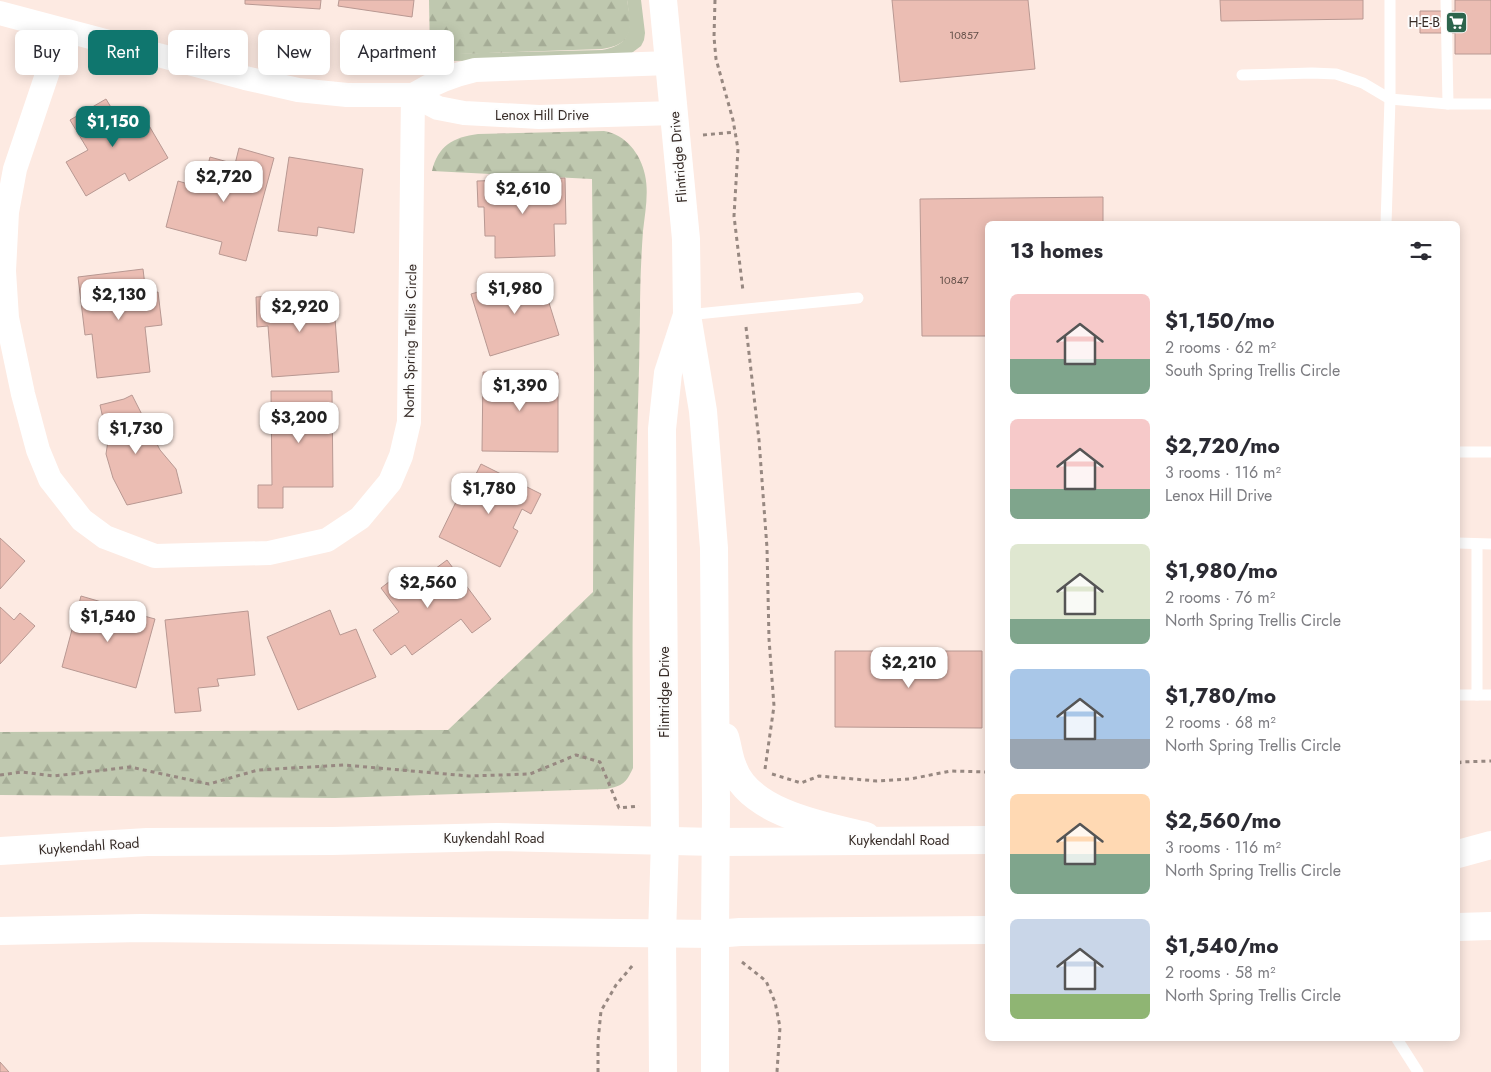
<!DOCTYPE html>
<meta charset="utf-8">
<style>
:root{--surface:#fff;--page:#f2f2f3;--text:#2b2b33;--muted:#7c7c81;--accent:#0f766e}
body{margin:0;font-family:Jost,sans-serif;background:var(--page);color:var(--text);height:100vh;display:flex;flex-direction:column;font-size:19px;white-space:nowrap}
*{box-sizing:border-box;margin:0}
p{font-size:16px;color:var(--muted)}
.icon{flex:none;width:28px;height:28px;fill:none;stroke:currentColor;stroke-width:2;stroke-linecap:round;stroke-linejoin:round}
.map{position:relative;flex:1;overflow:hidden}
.panel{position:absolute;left:985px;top:221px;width:475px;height:820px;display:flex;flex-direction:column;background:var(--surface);border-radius:8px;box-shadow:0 2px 12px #0003}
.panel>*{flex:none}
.banner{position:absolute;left:15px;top:30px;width:475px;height:45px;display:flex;gap:10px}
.price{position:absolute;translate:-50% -42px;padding:0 11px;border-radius:10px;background:#fff;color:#222;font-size:16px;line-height:32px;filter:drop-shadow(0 1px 2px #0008)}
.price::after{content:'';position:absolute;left:50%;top:30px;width:15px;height:11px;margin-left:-8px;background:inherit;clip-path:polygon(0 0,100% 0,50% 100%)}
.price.selected{background:var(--accent);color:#fff}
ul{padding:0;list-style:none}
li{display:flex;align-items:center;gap:15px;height:125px;padding:0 25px}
li span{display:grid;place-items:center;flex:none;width:140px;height:100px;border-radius:8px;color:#555}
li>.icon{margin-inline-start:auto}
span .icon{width:60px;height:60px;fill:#fffc;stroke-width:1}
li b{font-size:21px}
h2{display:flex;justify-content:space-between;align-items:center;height:60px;padding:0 25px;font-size:21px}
.tag{padding:0 18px;border-radius:8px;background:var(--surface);box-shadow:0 2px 12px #0003;font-size:18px;line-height:45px}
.tag.selected{background:var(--accent);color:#fff}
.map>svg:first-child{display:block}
.grass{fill:#bfc8af}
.forest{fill:url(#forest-firs)}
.building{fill:#ebbdb3;stroke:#b89892}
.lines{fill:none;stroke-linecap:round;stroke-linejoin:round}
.path{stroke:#978881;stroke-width:3;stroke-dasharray:4 4;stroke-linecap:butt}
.service{stroke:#fff;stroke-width:11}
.minor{stroke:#fff;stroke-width:24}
.tertiary{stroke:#fff;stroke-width:28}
.secondary{stroke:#fff;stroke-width:28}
.labels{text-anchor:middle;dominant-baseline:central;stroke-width:4;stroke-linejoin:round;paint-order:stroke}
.number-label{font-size:11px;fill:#635049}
.poi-label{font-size:14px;fill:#362b26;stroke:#fcfcfc;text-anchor:end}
.street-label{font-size:14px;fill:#362b26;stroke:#fcfcfc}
</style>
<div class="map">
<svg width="1491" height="1072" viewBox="0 0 1491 1072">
<defs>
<pattern id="forest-firs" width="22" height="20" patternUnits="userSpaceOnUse" patternTransform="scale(1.25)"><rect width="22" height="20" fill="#bfc8af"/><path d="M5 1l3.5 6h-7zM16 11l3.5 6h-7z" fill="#a5ac96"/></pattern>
</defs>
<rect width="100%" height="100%" fill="#fdeae2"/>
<path class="grass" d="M 627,0 L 641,0 L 645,33 L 644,40 L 641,46 L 629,55 L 587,60 L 442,61 L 441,54 L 602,50 C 634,44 631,27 627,0 Z"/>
<g class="forest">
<path d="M 429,0 L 627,0 C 632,27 635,44 602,49 L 430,55 Z"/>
<path d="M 604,131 C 625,134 641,154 645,175 C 649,193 645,213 643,231 C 641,259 640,287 640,314 C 639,408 634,501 633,594 C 632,652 633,710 633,768 C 626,783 623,786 606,789 L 335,798 L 0,795 L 0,732 L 448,730 L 593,592 L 594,366 L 592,179 L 432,171 C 438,146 453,137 478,134 Z"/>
</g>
<g class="building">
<path d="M 245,0 L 321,0 L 320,9 L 245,4 Z"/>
<path d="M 339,0 L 414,0 L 412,17 L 338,6 Z"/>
<path d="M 892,0 L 1028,0 L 1035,69 L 900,82 Z"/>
<path d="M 1220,0 L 1363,0 L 1363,19 L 1221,21 Z"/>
<path d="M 1455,0 L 1491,0 L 1491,54 L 1455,54 L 1455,33 L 1420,33 L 1420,11 L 1455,11 Z"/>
<path d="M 106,99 L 121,124 L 141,112 L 168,158 L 129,181 L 125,173 L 86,196 L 66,162 L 88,150 L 70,120 Z"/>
<path d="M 239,148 L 274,158 L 246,261 L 219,254 L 222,242 L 166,227 L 178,181 L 202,188 L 210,157 L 235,164 Z"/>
<path d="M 289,157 L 363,169 L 354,233 L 318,227 L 317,236 L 278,231 Z"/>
<path d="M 565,178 L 566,224 L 554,224 L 555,256 L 495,258 L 495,236 L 485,236 L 484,207 L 478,207 L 477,181 Z"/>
<path d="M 1103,197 L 1103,224 L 988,224 L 988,336 L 922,336 L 920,199 Z"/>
<path d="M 143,269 L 146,294 L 158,292 L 162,325 L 145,327 L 150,372 L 97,378 L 92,334 L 85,335 L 78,277 Z"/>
<path d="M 540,274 L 559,335 L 490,356 L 471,294 Z"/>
<path d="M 333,292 L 339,372 L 272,377 L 268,326 L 257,327 L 256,297 Z"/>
<path d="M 483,372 L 558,373 L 558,452 L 482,451 Z"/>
<path d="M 271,391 L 332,391 L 333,487 L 283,487 L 283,508 L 258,508 L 258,485 L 272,485 Z"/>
<path d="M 132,395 L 160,450 L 176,469 L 182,493 L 127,505 L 113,478 L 106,454 L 108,441 L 100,405 L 124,399 Z"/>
<path d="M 481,464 L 541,494 L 531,514 L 522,509 L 513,528 L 518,531 L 500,567 L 439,537 L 456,502 L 461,504 Z"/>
<path d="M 0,538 L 25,561 L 0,589 Z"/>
<path d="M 447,560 L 491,619 L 472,633 L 461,619 L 412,655 L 405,645 L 391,655 L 373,630 L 399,612 L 381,588 L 402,572 L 412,586 Z"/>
<path d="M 81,596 L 105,603 L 104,605 L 155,619 L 136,688 L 62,667 Z"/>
<path d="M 0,607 L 14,620 L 20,613 L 35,626 L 0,664 Z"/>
<path d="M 330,610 L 340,635 L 356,629 L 376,677 L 298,710 L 267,637 Z"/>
<path d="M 248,611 L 255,675 L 217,679 L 219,686 L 198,688 L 201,711 L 175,713 L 165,620 Z"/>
<path d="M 835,651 L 982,651 L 982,728 L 835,727 Z"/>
<path d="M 0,1062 L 9,1072 L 0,1072 Z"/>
</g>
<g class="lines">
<g class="path">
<path d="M 715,0 L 714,37 L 716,59 L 733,120 L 738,149 L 734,216 L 743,291"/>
<path d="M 703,135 L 735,132"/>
<path d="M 746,327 L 759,440 L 767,548 L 769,639 L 774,706 L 765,769"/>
<path d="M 1458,764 L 1461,762 L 1491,761"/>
<path d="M 772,774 L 801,783 L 819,776 L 877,781 L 910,779 L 951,771 L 988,772"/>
<path d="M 0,775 L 22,772 L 54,776 L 130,767 L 209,784 L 258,770 L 344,765 L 469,776 L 530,774 L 576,755 L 600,762 L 619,808 L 639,806"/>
<path d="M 742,962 L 766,981 L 775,1002 L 780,1027 L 777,1072"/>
<path d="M 598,1072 L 598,1041 L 601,1011 L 616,985 L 633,965 L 635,965"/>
</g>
<g class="service">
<path d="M 1446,0 L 1448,104"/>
<path d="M 1242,75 L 1312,73 L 1336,74 L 1363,83 L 1390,99 L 1448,104 L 1491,104"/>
<path d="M 1386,224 L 1390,99 L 1390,0"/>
<path d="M 687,315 L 858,298"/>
<path d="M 1458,452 L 1491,452"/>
<path d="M 1458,543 L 1491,544"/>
<path d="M 1477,544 L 1477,695"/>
<path d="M 1458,695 L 1491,695"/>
<path d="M 1397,1039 L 1418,1072"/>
</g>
<g class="minor">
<path d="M 0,13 L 245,78 L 298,90 L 347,95 L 413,95 L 438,108 L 464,113 L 539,117 L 675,113"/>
<path d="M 62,30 L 15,169 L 7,212 L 4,271 L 7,318 L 23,394 L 38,450 L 50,479 L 82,520 L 105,537 L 155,556 L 269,553 L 327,540 L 360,518 L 390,482 L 401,456 L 409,422 L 413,95 C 433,83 453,75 475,70 L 670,63"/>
</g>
<g class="tertiary">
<path d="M 663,0 L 686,239 L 687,315 L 703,411 L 714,548 L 716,803 L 715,934 L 715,1072"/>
<path d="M 725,737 C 728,747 729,758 733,767 C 749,813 824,826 866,836"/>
<path d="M 663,1072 L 662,934 L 665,841 L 662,429 L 668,373 L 686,318"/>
</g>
<g class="secondary">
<path d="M 0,851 L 147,842 L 332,841 L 497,837 L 716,842 L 988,840"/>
<path d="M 1458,854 L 1491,845"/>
<path d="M 1458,927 L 1491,926"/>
<path d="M 0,931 L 141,928 L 715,934 L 740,932 L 988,930"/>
</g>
</g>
<defs>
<symbol id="supermarket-square" viewBox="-11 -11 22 22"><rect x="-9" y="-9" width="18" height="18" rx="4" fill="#2c654d" stroke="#fcfcfc"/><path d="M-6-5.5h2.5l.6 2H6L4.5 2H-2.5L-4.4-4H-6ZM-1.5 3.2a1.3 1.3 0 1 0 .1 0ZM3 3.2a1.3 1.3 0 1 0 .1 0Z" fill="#fff"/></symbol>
</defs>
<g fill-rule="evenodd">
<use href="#supermarket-square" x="1444" y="10" width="25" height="25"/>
</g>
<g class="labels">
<g class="number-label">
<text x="964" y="35">10857</text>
<text x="954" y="280">10847</text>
</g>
<g class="poi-label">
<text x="1440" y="22">H-E-B</text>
</g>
<g class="street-label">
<text x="542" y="115">Lenox Hill Drive</text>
<text transform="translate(678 157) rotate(-95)">Flintridge Drive</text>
<text transform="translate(410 341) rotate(-89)">North Spring Trellis Circle</text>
<text transform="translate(664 692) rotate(-90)">Flintridge Drive</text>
<text x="494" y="838">Kuykendahl Road</text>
<text x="899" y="840">Kuykendahl Road</text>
<text transform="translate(89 846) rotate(-4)">Kuykendahl Road</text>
</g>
</g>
</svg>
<b class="price selected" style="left:113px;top:148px">$1,150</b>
<b class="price" style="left:224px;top:203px">$2,720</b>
<b class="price" style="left:523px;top:215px">$2,610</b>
<b class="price" style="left:515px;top:315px">$1,980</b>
<b class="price" style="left:119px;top:321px">$2,130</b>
<b class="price" style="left:300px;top:333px">$2,920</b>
<b class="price" style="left:520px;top:412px">$1,390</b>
<b class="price" style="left:299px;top:444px">$3,200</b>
<b class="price" style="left:136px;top:455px">$1,730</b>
<b class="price" style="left:489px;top:515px">$1,780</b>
<b class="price" style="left:428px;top:609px">$2,560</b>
<b class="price" style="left:108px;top:643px">$1,540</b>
<b class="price" style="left:909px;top:689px">$2,210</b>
<div class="banner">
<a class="tag">Buy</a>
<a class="tag selected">Rent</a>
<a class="tag">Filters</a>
<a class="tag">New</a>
<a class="tag">Apartment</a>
</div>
<section class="panel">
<h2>13 homes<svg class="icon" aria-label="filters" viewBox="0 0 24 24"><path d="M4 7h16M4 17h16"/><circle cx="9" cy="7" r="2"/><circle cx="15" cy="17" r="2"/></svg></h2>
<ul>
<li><span style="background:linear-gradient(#f6c9c9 65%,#7fa58c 0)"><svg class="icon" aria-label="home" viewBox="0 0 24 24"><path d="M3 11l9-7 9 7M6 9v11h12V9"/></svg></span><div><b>$1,150/mo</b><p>2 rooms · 62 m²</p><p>South Spring Trellis Circle</p></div></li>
<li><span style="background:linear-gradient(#f6c9c9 70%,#7fa58c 0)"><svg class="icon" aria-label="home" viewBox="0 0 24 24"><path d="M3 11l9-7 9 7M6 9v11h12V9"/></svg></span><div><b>$2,720/mo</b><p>3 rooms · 116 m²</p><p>Lenox Hill Drive</p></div></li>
<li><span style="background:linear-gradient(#dfe7d0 75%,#7fa58c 0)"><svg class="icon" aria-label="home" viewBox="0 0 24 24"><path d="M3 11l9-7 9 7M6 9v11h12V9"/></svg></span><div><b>$1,980/mo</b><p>2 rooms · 76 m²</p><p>North Spring Trellis Circle</p></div></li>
<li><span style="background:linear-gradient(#a9c7e8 70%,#9aa5b1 0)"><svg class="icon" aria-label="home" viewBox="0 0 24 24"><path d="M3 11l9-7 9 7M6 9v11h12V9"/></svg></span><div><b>$1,780/mo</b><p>2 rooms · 68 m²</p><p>North Spring Trellis Circle</p></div></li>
<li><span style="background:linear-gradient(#ffd9b3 60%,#7fa58c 0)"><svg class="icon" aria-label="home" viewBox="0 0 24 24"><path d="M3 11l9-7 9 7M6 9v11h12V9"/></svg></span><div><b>$2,560/mo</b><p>3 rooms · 116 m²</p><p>North Spring Trellis Circle</p></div></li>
<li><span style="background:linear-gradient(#c9d6e8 75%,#8fb573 0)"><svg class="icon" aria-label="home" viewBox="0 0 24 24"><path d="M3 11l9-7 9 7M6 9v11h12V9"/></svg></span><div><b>$1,540/mo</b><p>2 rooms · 58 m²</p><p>North Spring Trellis Circle</p></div></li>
</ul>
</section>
</div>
